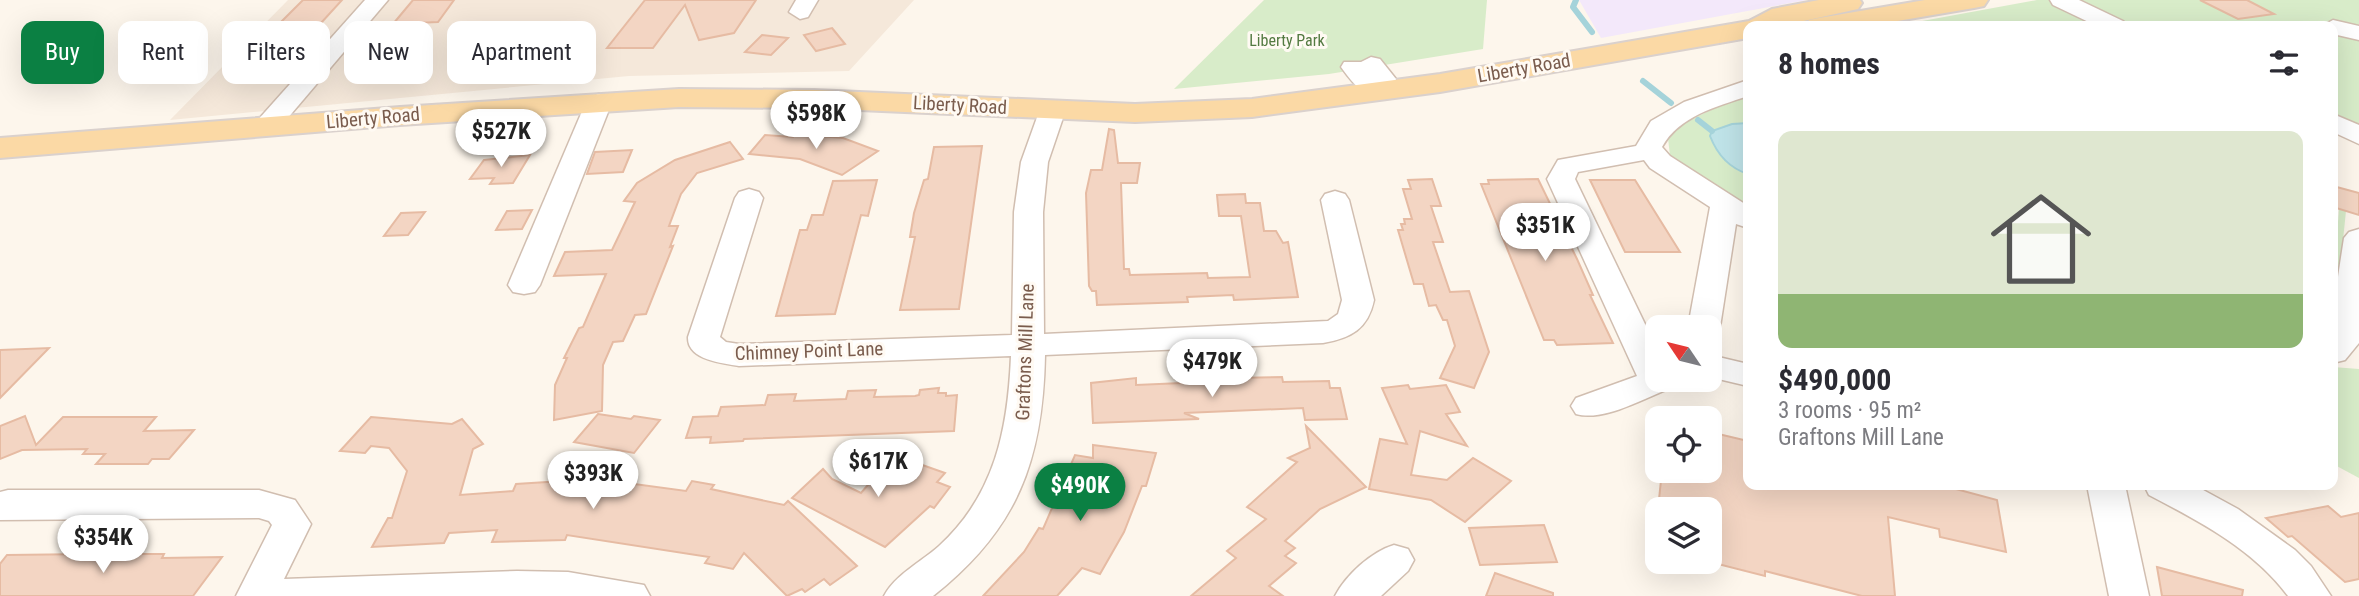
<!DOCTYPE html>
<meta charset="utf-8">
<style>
:root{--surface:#fff;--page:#f7f7f7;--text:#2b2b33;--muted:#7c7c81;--accent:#0b8043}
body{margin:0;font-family:"Roboto Condensed",sans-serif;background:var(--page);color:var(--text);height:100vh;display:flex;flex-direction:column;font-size:26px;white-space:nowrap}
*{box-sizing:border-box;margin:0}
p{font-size:23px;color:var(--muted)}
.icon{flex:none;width:38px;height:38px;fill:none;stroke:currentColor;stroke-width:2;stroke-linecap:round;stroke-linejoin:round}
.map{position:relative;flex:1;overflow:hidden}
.side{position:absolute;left:1743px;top:21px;width:595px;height:469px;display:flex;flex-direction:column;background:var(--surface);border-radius:14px;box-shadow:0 7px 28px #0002}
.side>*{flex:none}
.banner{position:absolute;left:21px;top:21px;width:665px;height:63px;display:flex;gap:14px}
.needle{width:46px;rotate:305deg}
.controls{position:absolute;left:1645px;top:315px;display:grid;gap:14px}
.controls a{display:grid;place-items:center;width:77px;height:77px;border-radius:14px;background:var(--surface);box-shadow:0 7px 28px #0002;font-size:35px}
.price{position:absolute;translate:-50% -60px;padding:0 16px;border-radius:24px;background:#fff;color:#222;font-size:23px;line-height:46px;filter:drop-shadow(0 2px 4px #0008)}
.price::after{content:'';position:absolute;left:50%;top:42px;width:21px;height:16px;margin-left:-10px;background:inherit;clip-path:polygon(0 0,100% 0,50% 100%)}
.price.on{background:var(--accent);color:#fff}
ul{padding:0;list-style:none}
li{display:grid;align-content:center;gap:14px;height:371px;padding:0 35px}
li span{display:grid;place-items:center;height:217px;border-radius:14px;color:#555}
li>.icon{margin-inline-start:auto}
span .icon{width:126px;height:126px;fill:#fffc;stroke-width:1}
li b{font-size:30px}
h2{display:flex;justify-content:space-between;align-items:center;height:84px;padding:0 35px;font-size:30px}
.chip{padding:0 24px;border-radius:14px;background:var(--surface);box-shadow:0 7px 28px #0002;font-size:24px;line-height:63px}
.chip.on{background:var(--accent);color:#fff}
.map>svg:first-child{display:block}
.residential{fill:#f5e8da}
.education{fill:#f3e8fa}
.green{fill:#d8ecc9}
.water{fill:#bfe3e8;stroke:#a5d3da;stroke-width:2}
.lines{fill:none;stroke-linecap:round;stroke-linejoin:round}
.stream{stroke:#a5d3da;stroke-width:6}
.building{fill:#f3d5c3;stroke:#e6bba3;stroke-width:2}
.minor-casing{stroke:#d1beb0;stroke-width:3}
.major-casing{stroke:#dad1cd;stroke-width:4}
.minor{fill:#fff;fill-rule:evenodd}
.major{fill:#fbd9a5;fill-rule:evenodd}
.labels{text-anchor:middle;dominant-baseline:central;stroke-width:6;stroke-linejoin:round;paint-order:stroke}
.far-park-label{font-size:16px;fill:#537a41;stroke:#fffaf3}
.street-label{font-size:19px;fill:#7a5c4d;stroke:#fffaf3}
</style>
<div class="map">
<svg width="2359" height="596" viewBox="0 0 2359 596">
<rect width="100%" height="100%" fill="#fdf6ec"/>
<path class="residential" d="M 288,0 L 914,0 L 849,71 L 629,76 L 170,120 Z"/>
<path class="education" d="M 1579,0 L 1807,0 L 1601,38 Z"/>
<g class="green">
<path d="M 1264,0 L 1487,0 L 1483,49 L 1329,74 L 1174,89 Z"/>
<path d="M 2037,0 L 2055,0 L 2109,26 L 1895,26 Z"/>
<path d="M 2071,0 L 2359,0 L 2359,134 L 2333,121 L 2333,26 L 2123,26 Z"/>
<path d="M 1748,93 L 1748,214 L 1696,179 L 1670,156 L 1668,138 L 1683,123 Z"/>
<path d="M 2339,209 L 2346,211 L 2338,289 L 2333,287 Z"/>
<path d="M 2333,367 L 2359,369 L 2359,478 L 2333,464 Z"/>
</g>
<path class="water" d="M 1748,123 L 1748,174 C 1729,168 1717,154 1710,136 L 1712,131 L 1732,124 Z"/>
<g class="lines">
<g class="stream">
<path d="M 1576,0 L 1573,7 L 1592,32"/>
<path d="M 1643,81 L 1671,103"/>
<path d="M 1698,120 L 1712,131"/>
</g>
</g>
<g class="building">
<path d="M 303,0 L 342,0 L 321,23 L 308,24 L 304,28 L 274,29 Z"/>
<path d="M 413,0 L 454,0 L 438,22 L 393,24 Z"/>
<path d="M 645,0 L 756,0 L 734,33 L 699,40 L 685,5 L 653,48 L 607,48 Z"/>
<path d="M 2200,0 L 2247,0 L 2274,14 L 2238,19 Z"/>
<path d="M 832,28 L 845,44 L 816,51 L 804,35 Z"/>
<path d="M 762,35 L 788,38 L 771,55 L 745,52 Z"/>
<path d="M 1109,129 L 1114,130 L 1118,163 L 1140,163 L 1137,183 L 1121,183 L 1124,269 L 1129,269 L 1130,275 L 1207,273 L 1208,278 L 1250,277 L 1241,216 L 1219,216 L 1217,195 L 1245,194 L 1246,203 L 1260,203 L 1264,231 L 1276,231 L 1283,243 L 1288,242 L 1298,297 L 1234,300 L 1233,295 L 1187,297 L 1188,302 L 1097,305 L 1096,291 L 1092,291 L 1089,286 L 1086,193 L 1091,170 L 1102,170 Z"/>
<path d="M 795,134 L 843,138 L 878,151 L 842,175 L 800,159 L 749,154 L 765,135 L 793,137 Z"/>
<path d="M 730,142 L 743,159 L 697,173 L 681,194 L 669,226 L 678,226 L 670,247 L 673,246 L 646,314 L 635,315 L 623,341 L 613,342 L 603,365 L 602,411 L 554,420 L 555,385 L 567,358 L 564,358 L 579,328 L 583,327 L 606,274 L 554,276 L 565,252 L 612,250 L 635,202 L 624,201 L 637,183 L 675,160 Z"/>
<path d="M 982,146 L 959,309 L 900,310 L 915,237 L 910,237 L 914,213 L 924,180 L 928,179 L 934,147 Z"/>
<path d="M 632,150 L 623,172 L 587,174 L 595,152 Z"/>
<path d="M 530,155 L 513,183 L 490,184 L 494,178 L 470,179 L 484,160 Z"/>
<path d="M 1432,179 L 1441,206 L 1431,206 L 1443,242 L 1433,242 L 1450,292 L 1469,291 L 1489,352 L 1474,388 L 1440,378 L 1455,346 L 1447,320 L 1443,320 L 1436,305 L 1429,306 L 1423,284 L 1414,284 L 1398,230 L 1403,230 L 1401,224 L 1405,224 L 1404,219 L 1412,219 L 1403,189 L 1411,189 L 1408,180 Z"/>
<path d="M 1538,179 L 1577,259 L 1593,295 L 1590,295 L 1613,343 L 1557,345 L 1554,340 L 1544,340 L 1481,184 L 1489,184 L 1488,180 Z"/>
<path d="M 877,180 L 868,216 L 861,215 L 835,314 L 776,316 L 800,230 L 807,230 L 812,215 L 823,215 L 833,181 Z"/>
<path d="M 1590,180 L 1635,180 L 1680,252 L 1625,252 Z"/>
<path d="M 2333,186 L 2359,193 L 2359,215 L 2333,207 Z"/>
<path d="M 532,210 L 522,229 L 496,230 L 507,211 Z"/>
<path d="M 425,212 L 408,235 L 384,236 L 401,213 Z"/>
<path d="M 49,348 L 0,398 L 0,350 Z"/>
<path d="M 1282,377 L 1283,382 L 1329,381 L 1330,388 L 1340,388 L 1347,419 L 1305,420 L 1303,408 L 1184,413 L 1199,419 L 1093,423 L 1091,383 L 1136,378 L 1136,385 L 1182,383 L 1182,379 Z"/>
<path d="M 1408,385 L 1410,389 L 1446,385 L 1460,412 L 1446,414 L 1467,446 L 1420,431 L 1411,475 L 1447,480 L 1473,458 L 1511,481 L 1465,522 L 1431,500 L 1369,489 L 1380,439 L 1407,444 L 1382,388 Z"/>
<path d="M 939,388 L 938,393 L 946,393 L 946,396 L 957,395 L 954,431 L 744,439 L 743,441 L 710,443 L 711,437 L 686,438 L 693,417 L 718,416 L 721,407 L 765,405 L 768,395 L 796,394 L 794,401 L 846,399 L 848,391 L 876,390 L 874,397 L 915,396 L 919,395 L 920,390 Z"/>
<path d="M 598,414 L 631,419 L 634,416 L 660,420 L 634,453 L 574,442 Z"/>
<path d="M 25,416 L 36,445 L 63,417 L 156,417 L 144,431 L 194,430 L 169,459 L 152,459 L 148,464 L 96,464 L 105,454 L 83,454 L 87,449 L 22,450 L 0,459 L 0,426 Z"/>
<path d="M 371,417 L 452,424 L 462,419 L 483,444 L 473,449 L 460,495 L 513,491 L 516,484 L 563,481 L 612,481 L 686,491 L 692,481 L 714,485 L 711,489 L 784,505 L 788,501 L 857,566 L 830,585 L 824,579 L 805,592 L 802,589 L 787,596 L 744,553 L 733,569 L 705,563 L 709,557 L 567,535 L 565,540 L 492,542 L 497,530 L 449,533 L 444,543 L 372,547 L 388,518 L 392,518 L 407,471 L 389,448 L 371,446 L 365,453 L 340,451 Z"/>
<path d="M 1306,426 L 1366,487 L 1320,509 L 1285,541 L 1295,548 L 1285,556 L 1296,563 L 1269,586 L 1283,596 L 1191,596 L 1236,558 L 1227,551 L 1266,519 L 1247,507 L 1297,462 L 1288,458 L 1310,448 Z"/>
<path d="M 1710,432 L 1748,441 L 1748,485 L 1941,485 L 1997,500 L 2006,552 L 1940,537 L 1939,529 L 1888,517 L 1895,596 L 1862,596 L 1765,571 L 1765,576 L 1710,562 L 1710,509 L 1658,509 L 1662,471 L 1710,471 Z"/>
<path d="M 1093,445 L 1156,453 L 1146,486 L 1142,486 L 1124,532 L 1100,574 L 1082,568 L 1057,596 L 983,596 L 1024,552 L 1039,528 L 1043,529 L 1075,455 L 1093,458 Z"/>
<path d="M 894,455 L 945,473 L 937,482 L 950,487 L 934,508 L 930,506 L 885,547 L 792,498 L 823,469 L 832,479 L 861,493 Z"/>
<path d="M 2328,506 L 2341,517 L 2359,513 L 2359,579 L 2345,582 L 2292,536 L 2288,537 L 2266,518 Z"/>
<path d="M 1544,525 L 1557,562 L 1480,565 L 1469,528 Z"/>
<path d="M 91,554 L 164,554 L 162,558 L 222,557 L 193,596 L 0,596 L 0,564 L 7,555 Z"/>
<path d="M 2157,567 L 2243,590 L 2242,596 L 2162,596 Z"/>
<path d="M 1495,573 L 1553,593 L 1553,596 L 1486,596 Z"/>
</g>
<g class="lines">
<defs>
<g id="minor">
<path d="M 365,0 L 388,0 L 275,133 L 257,133 L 253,127 L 257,121 Z"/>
<path d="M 796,0 L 818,0 L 808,17 L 800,19 L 789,12 Z"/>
<path d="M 2050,0 L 2079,0 L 2123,21 L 2127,26 L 2097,26 L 2053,5 Z"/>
<path d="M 2333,20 L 2359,26 L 2359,40 L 2333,34 L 2333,26 L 2322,26 Z"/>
<path d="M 1371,57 L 1380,59 L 1396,79 L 1391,97 C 1368,103 1353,84 1341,67 L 1344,62 L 1361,62 Z"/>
<path d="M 1748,80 L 1748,96 C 1716,107 1679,116 1662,147 L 1670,156 L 1748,206 L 1748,228 L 1736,224 L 1720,327 L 1715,334 L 1710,336 L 1710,327 L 1688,327 L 1710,207 L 1650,168 L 1644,160 L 1578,172 L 1575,179 L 1657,349 L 1657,380 L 1676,380 L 1671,388 C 1644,398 1604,422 1576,414 L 1571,406 L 1576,398 L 1637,376 L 1547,179 L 1558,160 L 1636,146 L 1651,121 L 1684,102 Z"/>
<path d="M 599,94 L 608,97 L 612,102 L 540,285 L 535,292 L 524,294 L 513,292 L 508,285 L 586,102 L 590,97 Z"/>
<path d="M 1053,101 L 1062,104 L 1066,109 L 1048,162 L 1043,212 L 1044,334 L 1328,321 L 1338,314 L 1342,300 L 1321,200 L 1325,194 L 1335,191 L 1345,194 L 1349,200 L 1374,300 C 1368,329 1351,338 1323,343 L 1045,355 C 1043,460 1018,529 933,596 L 884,596 C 895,575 921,562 939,546 C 995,495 1008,429 1011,356 L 739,366 C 722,363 687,360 688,337 L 735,198 L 739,192 L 749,189 L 759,192 L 763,198 L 720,337 L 726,342 L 739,344 L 1012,335 L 1014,212 L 1021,162 L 1040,109 L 1044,104 Z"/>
<path d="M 2333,114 L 2359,125 L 2359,144 L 2333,132 Z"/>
<path d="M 2359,229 L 2359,343 L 2345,360 L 2333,363 L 2333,309 L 2344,238 L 2349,232 Z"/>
<path d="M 1710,355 L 1748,364 L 1748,386 L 1710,377 Z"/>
<path d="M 2087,485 L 2125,485 L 2149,596 L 2109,596 Z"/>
<path d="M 2144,485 L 2194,485 L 2238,509 L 2295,550 L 2311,566 L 2331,596 L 2288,596 C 2253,549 2199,521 2149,495 Z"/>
<path d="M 8,490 L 259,490 L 295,500 L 311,524 L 284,579 L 517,571 L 568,572 L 644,585 L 650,596 L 236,596 L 272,525 L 269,521 L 259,518 L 0,520 L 0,492 Z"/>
<path d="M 1394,545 L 1408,549 L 1414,560 L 1408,571 L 1381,596 L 1335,596 C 1346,575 1371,552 1394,545 Z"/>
</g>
<g id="major">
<path d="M 1819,0 L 1860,0 L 1862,3 L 1858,9 L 1781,26 L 1748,26 L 1748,38 L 1440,92 L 1252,117 L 1135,122 L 814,108 L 679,107 L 400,125 L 0,158 L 0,138 L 400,107 L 679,89 L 814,90 L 1135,104 L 1252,99 L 1440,74 L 1749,21 L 1772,9 Z"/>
<path d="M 1925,0 L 1988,0 L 1984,6 L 1974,8 L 1868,26 L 1805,26 L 1809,20 L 1819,18 Z"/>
</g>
</defs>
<use href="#minor" class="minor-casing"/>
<use href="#major" class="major-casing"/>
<use href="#minor" class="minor"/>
<use href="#major" class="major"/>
</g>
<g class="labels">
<g class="far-park-label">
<text x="1287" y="40">Liberty Park</text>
</g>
<g class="street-label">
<text transform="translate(1524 68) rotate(-10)">Liberty Road</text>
<text transform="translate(960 105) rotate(3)">Liberty Road</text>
<text transform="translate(373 118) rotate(-5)">Liberty Road</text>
<text transform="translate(809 351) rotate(-2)">Chimney Point Lane</text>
<text transform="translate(1025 352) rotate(-88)">Graftons Mill Lane</text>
</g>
</g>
</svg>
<div class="controls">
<a><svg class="needle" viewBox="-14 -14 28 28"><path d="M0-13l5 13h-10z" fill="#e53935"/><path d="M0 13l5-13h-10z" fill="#7c7c81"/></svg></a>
<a><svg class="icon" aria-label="locate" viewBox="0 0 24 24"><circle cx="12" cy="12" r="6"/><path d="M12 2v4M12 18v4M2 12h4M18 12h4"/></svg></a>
<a><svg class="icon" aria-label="layers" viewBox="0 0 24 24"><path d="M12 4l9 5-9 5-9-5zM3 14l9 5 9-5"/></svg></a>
</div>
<b class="price" style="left:816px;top:151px">$598K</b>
<b class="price" style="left:501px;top:169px">$527K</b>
<b class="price" style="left:1545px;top:263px">$351K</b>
<b class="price" style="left:1212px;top:399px">$479K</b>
<b class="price" style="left:878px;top:499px">$617K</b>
<b class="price" style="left:593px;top:511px">$393K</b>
<b class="price on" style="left:1080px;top:523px">$490K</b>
<b class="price" style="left:103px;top:575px">$354K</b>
<div class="banner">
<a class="chip on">Buy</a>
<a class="chip">Rent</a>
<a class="chip">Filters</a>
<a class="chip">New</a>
<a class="chip">Apartment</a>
</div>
<section class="side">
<h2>8 homes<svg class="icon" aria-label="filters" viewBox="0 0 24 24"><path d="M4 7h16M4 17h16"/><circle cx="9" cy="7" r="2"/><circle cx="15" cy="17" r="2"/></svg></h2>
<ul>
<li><span style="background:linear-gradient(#dfe7d0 75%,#8fb573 0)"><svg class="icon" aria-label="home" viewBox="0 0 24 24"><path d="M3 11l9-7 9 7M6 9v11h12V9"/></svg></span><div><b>$490,000</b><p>3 rooms · 95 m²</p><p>Graftons Mill Lane</p></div></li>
</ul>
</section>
</div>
